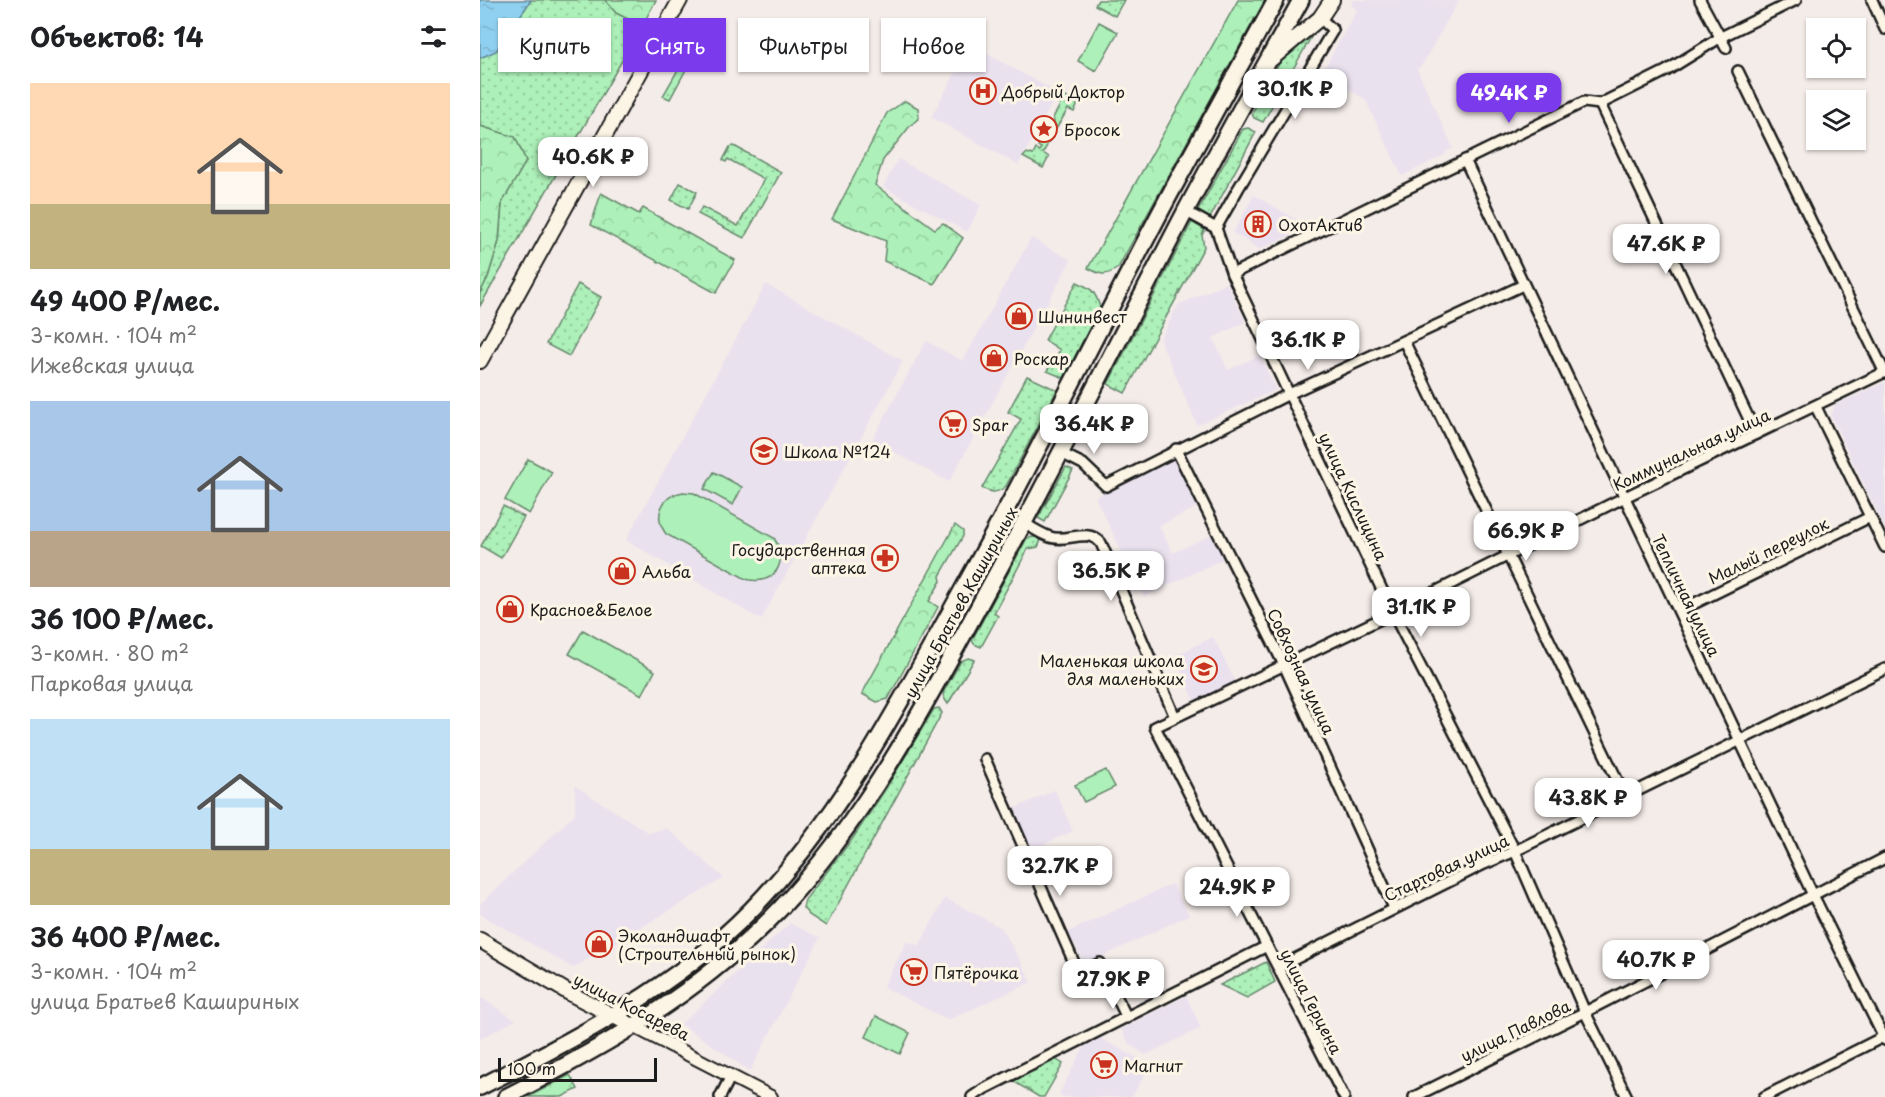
<!DOCTYPE html>
<html lang="ru">
<meta charset="utf-8">
<style>
:root{--surface:#fff;--page:#f2f2f2;--text:#202124;--muted:#757577;--accent:#7c3aed}
body{margin:0;font-family:"Playpen Sans",sans-serif;background:var(--page);color:var(--text);height:100vh;display:flex;flex-direction:column;font-size:22px;white-space:nowrap}
*{box-sizing:border-box;margin:0}
p{font-size:20px;color:var(--muted)}
.icon{flex:none;width:33px;height:33px;fill:none;stroke:currentColor;stroke-width:2;stroke-linecap:round;stroke-linejoin:round}
.map{position:relative;flex:1;overflow:hidden}
.side{display:flex;flex-direction:column;background:var(--surface);width:480px}
.side>*{flex:none}
.guide{position:absolute;left:18px;top:18px;width:570px;height:54px;display:flex;gap:12px}
.fabs{position:absolute;left:1326px;top:18px;display:grid;gap:12px}
.fabs a{display:grid;place-items:center;width:60px;height:60px;border-radius:0px;background:var(--surface);box-shadow:0 2px 4px #0004;font-size:30px}
.scale{position:absolute;left:18px;bottom:15px;width:159px;box-sizing:border-box;padding-left:6px;border:3px solid #1c1c1c;border-top:0;font-size:16px;line-height:21px;white-space:nowrap;color:#1c1c1c;-webkit-text-stroke:4px #fcf5e5;paint-order:stroke}
.price{position:absolute;translate:-50% -51px;padding:0 14px;border-radius:12px;background:#fff;color:#222;font-size:20px;line-height:39px;filter:drop-shadow(0 2px 3px #0008)}
.price::after{content:'';position:absolute;left:50%;top:36px;width:18px;height:14px;margin-left:-9px;background:inherit;clip-path:polygon(0 0,100% 0,50% 100%)}
.price.current{background:var(--accent);color:#fff}
ul{padding:0;list-style:none}
li{display:grid;align-content:center;gap:12px;height:318px;padding:0 30px}
li span{display:grid;place-items:center;height:186px;border-radius:0px;color:#555}
li>.icon{margin-inline-start:auto}
span .icon{width:108px;height:108px;fill:#fffc;stroke-width:1}
li b{font-size:26px}
h2{display:flex;justify-content:space-between;align-items:center;height:72px;padding:0 30px;font-size:26px}
.tag{padding:0 21px;border-radius:0px;background:var(--surface);box-shadow:0 2px 4px #0004;font-size:21px;line-height:54px}
.tag.current{background:var(--accent);color:#fff}
main{display:flex;flex:1;min-height:0}
.map>svg:first-child{display:block}
.built{fill:#eae1ee}
.grass{fill:url(#grass-dots);stroke:#64866a;stroke-width:1.5}
.forest{fill:url(#forest-crowns);stroke:#64866a;stroke-width:1.5}
.pitch{fill:#adf0b9;stroke:#64866a;stroke-width:1.5}
.water{fill:url(#water-ripples);stroke:#61889b;stroke-width:1.5}
.lines{fill:none;stroke-linecap:round;stroke-linejoin:round}
.minor-casing{stroke:#1c1c1c;stroke-width:14}
.tertiary-casing{stroke:#1c1c1c;stroke-width:16}
.secondary-casing{stroke:#1c1c1c;stroke-width:18}
.primary-casing{stroke:#1c1c1c;stroke-width:20}
.minor{stroke:#fcf5e5;stroke-width:9}
.tertiary{stroke:#fcf5e5;stroke-width:12}
.secondary{stroke:#fcf5e5;stroke-width:14}
.primary{stroke:#fcf5e5;stroke-width:15}
.labels{text-anchor:middle;dominant-baseline:central;stroke-width:6;stroke-linejoin:round;paint-order:stroke}
.poi-label{font-size:16px;fill:#1c1c1c;stroke:#fcf5e5;text-anchor:start}
.street-label{font-size:16px;fill:#1c1c1c;stroke:#fcf5e5}
</style>
<main>
<section class="side">
<h2>Объектов: 14<svg class="icon" aria-label="filters" viewBox="0 0 24 24"><path d="M4 7h16M4 17h16"/><circle cx="9" cy="7" r="2"/><circle cx="15" cy="17" r="2"/></svg></h2>
<ul>
<li><span style="background:linear-gradient(#ffd9b3 65%,#c2b280 0)"><svg class="icon" aria-label="home" viewBox="0 0 24 24"><path d="M3 11l9-7 9 7M6 9v11h12V9"/></svg></span><div><b>49 400 ₽/мес.</b><p>3-комн. · 104 m²</p><p>Ижевская улица</p></div></li>
<li><span style="background:linear-gradient(#a9c7e8 70%,#b9a48a 0)"><svg class="icon" aria-label="home" viewBox="0 0 24 24"><path d="M3 11l9-7 9 7M6 9v11h12V9"/></svg></span><div><b>36 100 ₽/мес.</b><p>3-комн. · 80 m²</p><p>Парковая улица</p></div></li>
<li><span style="background:linear-gradient(#bfe0f5 70%,#c2b280 0)"><svg class="icon" aria-label="home" viewBox="0 0 24 24"><path d="M3 11l9-7 9 7M6 9v11h12V9"/></svg></span><div><b>36 400 ₽/мес.</b><p>3-комн. · 104 m²</p><p>улица Братьев Кашириных</p></div></li>
</ul>
</section>
<div class="map">
<svg width="1405" height="1097" viewBox="0 0 1405 1097">
<defs>
<pattern id="grass-dots" width="8" height="8" patternUnits="userSpaceOnUse" patternTransform="scale(1.5)"><rect width="8" height="8" fill="#adf0b9"/><path d="M2 2h.1M6 6h.1" fill="none" stroke="#94cd9e" stroke-width="1.8" stroke-linecap="round"/></pattern>
<pattern id="forest-crowns" width="20" height="18" patternUnits="userSpaceOnUse" patternTransform="scale(1.5)"><rect width="20" height="18" fill="#adf0b9"/><path d="M2 6a3 3 0 1 1 6 0M12 15a3 3 0 1 1 6 0" fill="none" stroke="#94cd9e"/></pattern>
<pattern id="water-ripples" width="26" height="14" patternUnits="userSpaceOnUse" patternTransform="scale(1.5)"><rect width="26" height="14" fill="#8fd0f0"/><path d="M2 4q2-2 4 0t4 0M15 11q2-2 4 0t4 0" fill="none" stroke="#7bb2cd"/></pattern>
</defs>
<rect width="100%" height="100%" fill="#f4ece9"/>
<filter id="ink" filterUnits="userSpaceOnUse"><feTurbulence type="fractalNoise" baseFrequency=".0167" numOctaves="2"/><feDisplacementMap in="SourceGraphic" scale="12" xChannelSelector="R" yChannelSelector="G"/><feConvolveMatrix kernelMatrix="1 2 1 2 8 2 1 2 1" color-interpolation-filters="sRGB"/></filter>
<g filter="url(#ink)">
<g class="built">
<path d="M 873,0 L 979,0 L 942,65 L 937,69 L 973,148 L 965,152 L 966,154 L 922,176 L 885,99 L 841,74 L 877,10 L 871,5 Z"/>
<path d="M 491,45 L 578,93 L 538,165 L 451,117 Z"/>
<path d="M 418,159 L 501,205 L 487,232 L 403,187 Z"/>
<path d="M 774,195 L 829,227 L 780,249 L 753,233 Z"/>
<path d="M 551,238 L 591,260 L 469,482 L 392,440 L 446,341 L 483,361 Z"/>
<path d="M 747,283 L 765,322 L 733,338 L 748,370 L 780,355 L 796,390 L 717,425 L 680,340 L 698,305 Z"/>
<path d="M 286,284 L 423,361 L 281,620 L 146,540 Z"/>
<path d="M 1405,382 L 1405,528 L 1351,416 L 1355,405 Z"/>
<path d="M 694,459 L 717,507 L 679,526 L 693,553 L 731,535 L 743,559 L 664,597 L 615,497 Z"/>
<path d="M 733,637 L 755,681 L 715,701 L 694,656 Z"/>
<path d="M 95,786 L 169,833 L 187,828 L 244,878 L 93,968 L 0,914 L 0,904 L 95,814 Z"/>
<path d="M 575,790 L 593,831 L 551,850 L 533,809 Z"/>
<path d="M 692,884 L 709,915 L 605,965 L 588,932 Z"/>
<path d="M 465,898 L 522,928 L 552,982 L 468,1020 L 403,987 L 427,941 L 439,946 Z"/>
<path d="M 310,923 L 340,938 L 270,1071 L 201,1024 Z"/>
<path d="M 706,996 L 721,1028 L 666,1055 L 649,1044 L 641,1029 Z"/>
<path d="M 0,997 L 36,1020 L 0,1039 Z"/>
<path d="M 618,1037 L 670,1065 L 652,1097 L 584,1097 L 579,1094 L 606,1043 Z"/>
</g>
<g class="grass">
<path d="M 51,0 L 125,0 L 136,13 L 162,26 L 0,306 L 0,293 L 8,277 L 19,241 L 22,203 L 46,161 L 35,137 L 0,126 L 0,58 L 17,50 Z"/>
<path d="M 618,0 L 644,0 L 635,16 L 615,5 Z"/>
<path d="M 834,32 L 783,122 L 774,118 L 772,113 L 800,62 Z"/>
<path d="M 203,61 L 209,64 L 190,99 L 183,96 Z"/>
<path d="M 575,91 L 598,104 L 594,112 L 588,109 L 576,129 L 573,118 L 580,105 L 574,99 Z"/>
<path d="M 768,128 L 776,132 L 730,218 L 718,211 L 763,129 Z"/>
<path d="M 570,140 L 563,153 L 569,157 L 563,168 L 543,157 L 547,153 L 553,155 L 556,149 L 559,151 L 561,148 L 558,146 L 560,142 Z"/>
<path d="M 254,146 L 301,172 L 264,238 L 218,214 L 222,207 L 258,226 L 284,179 L 248,159 L 246,162 L 243,160 L 250,147 Z"/>
<path d="M 200,183 L 217,192 L 208,209 L 191,200 Z"/>
<path d="M 712,222 L 725,230 L 722,235 L 724,247 L 645,393 L 628,384 Z"/>
<path d="M 597,282 C 612,289 615,291 620,307 L 584,378 L 567,371 L 580,350 L 565,340 Z"/>
<path d="M 98,284 L 121,297 L 89,356 L 66,344 Z"/>
<path d="M 547,376 L 577,390 L 526,486 C 517,494 512,493 502,488 L 541,419 L 528,412 Z"/>
<path d="M 586,467 L 593,470 L 565,522 L 558,518 Z"/>
<path d="M 23,506 L 44,517 L 21,558 L 1,546 Z"/>
<path d="M 555,537 L 561,540 L 558,547 L 548,549 L 514,613 L 518,616 L 501,647 L 494,644 L 492,640 L 547,538 Z"/>
<path d="M 488,658 L 494,660 L 468,704 L 464,698 L 463,693 L 481,661 Z"/>
<path d="M 459,708 L 462,713 L 346,926 L 329,915 L 323,908 L 325,900 L 373,838 L 405,790 L 454,709 Z"/>
<path d="M 786,962 L 795,982 L 767,998 L 740,985 Z"/>
<path d="M 574,1058 L 583,1064 L 564,1097 L 559,1097 L 533,1081 Z"/>
</g>
<g class="forest">
<path d="M 125,0 L 176,0 L 162,26 L 136,13 Z"/>
<path d="M 758,0 L 785,0 L 638,268 C 625,277 621,275 608,268 Z"/>
<path d="M 425,101 L 438,108 L 439,118 L 430,126 L 403,160 L 395,185 L 455,229 L 463,223 L 483,238 L 454,284 L 404,261 L 406,241 L 352,219 L 407,113 Z"/>
<path d="M 0,126 L 35,137 L 46,161 L 22,203 L 19,241 L 8,277 L 0,293 Z"/>
<path d="M 121,193 L 159,214 L 163,208 L 255,260 L 236,293 L 111,225 Z"/>
<path d="M 475,525 L 483,531 L 483,536 L 460,576 L 461,581 L 449,601 L 458,607 L 408,699 L 397,702 L 382,694 Z"/>
<path d="M 90,1075 L 98,1089 L 82,1097 L 48,1097 Z"/>
</g>
<g class="pitch">
<path d="M 619,22 L 638,32 L 616,71 L 598,61 Z"/>
<path d="M 48,459 L 72,472 L 49,514 L 25,500 Z"/>
<path d="M 234,472 L 262,487 L 253,505 L 224,489 Z"/>
<path d="M 203,492 L 214,493 L 294,538 C 310,562 294,587 266,579 L 186,534 C 173,516 181,496 203,492 Z"/>
<path d="M 103,630 L 175,671 L 162,695 L 89,654 Z"/>
<path d="M 626,770 L 635,787 L 604,802 L 595,785 Z"/>
<path d="M 396,1016 L 430,1033 L 420,1054 L 386,1037 Z"/>
</g>
<path class="water" d="M 0,0 L 51,0 L 16,51 L 0,58 Z"/>
<g class="lines">
<defs>
<g id="minor">
<path d="M 1220,0 L 1246,48"/>
<path d="M 1392,0 L 1405,29"/>
<path d="M 1258,71 L 1405,373"/>
<path d="M 1120,104 L 1276,434"/>
<path d="M 985,160 L 1333,895 L 1405,1040"/>
<path d="M 705,211 L 736,228 L 752,274 L 913,613 L 1035,851 L 1105,1012 L 1147,1097"/>
<path d="M 736,228 L 758,189 L 853,30 L 840,18"/>
<path d="M 752,274 L 1104,102 L 1120,104 L 1186,71 L 1241,37 L 1316,0"/>
<path d="M 924,341 L 1145,796"/>
<path d="M 1336,407 L 1405,547"/>
<path d="M 696,449 L 804,665 L 914,908"/>
<path d="M 581,453 L 603,464 L 626,486 L 809,394 L 1043,285"/>
<path d="M 544,523 C 552,528 561,534 570,537 C 587,543 607,527 621,543 L 695,717"/>
<path d="M 1199,611 L 1390,517"/>
<path d="M 505,759 L 599,974 L 620,963 L 647,1018"/>
<path d="M 799,967 L 1004,864 L 1035,851 L 1405,669"/>
<path d="M 240,1097 L 251,1076"/>
<path d="M 492,1097 L 504,1089 L 787,946"/>
<path d="M 864,1097 L 675,727 L 913,613 L 1143,498 L 1405,372"/>
<path d="M 934,1097 L 1105,1012 L 1405,858"/>
<path d="M 1284,1097 L 1405,1036"/>
</g>
<path id="tertiary" d="M 155,1027 L 291,1097"/>
<g id="secondary">
<path d="M 789,61 L 840,18 L 852,0"/>
<path d="M 0,361 L 200,0"/>
<path d="M 0,940 L 91,994 L 155,1027"/>
</g>
<g id="primary">
<path d="M 0,1087 C 96,1038 195,988 271,910 C 362,817 422,699 484,587 C 556,458 620,325 690,194 C 725,129 761,65 796,0"/>
<path d="M 26,1097 C 129,1044 219,994 300,909 C 392,812 454,688 518,571 C 582,453 642,333 704,214 C 742,142 782,71 821,0"/>
</g>
</defs>
<use href="#minor" class="minor-casing"/>
<use href="#tertiary" class="tertiary-casing"/>
<use href="#secondary" class="secondary-casing"/>
<use href="#primary" class="primary-casing"/>
<use href="#minor" class="minor"/>
<use href="#tertiary" class="tertiary"/>
<use href="#secondary" class="secondary"/>
<use href="#primary" class="primary"/>
</g>
</g>
<defs>
<symbol id="hospital-ring" viewBox="-11 -11 22 22"><circle r="9.5" fill="#fcf5e5" stroke="#c8321e" stroke-width="1.5"/><path d="M-5-5h3v3.5h4V-5h3V5h-3V1.5h-4V5h-3Z" fill="#c8321e"/></symbol>
<symbol id="sight-ring" viewBox="-11 -11 22 22"><circle r="9.5" fill="#fcf5e5" stroke="#c8321e" stroke-width="1.5"/><path d="M0-6L1.8-2.2L6-1.7L2.9 1.2L3.7 5.4L0 3.3L-3.7 5.4L-2.9 1.2L-6-1.7L-1.8-2.2Z" fill="#c8321e"/></symbol>
<symbol id="building-ring" viewBox="-11 -11 22 22"><circle r="9.5" fill="#fcf5e5" stroke="#c8321e" stroke-width="1.5"/><path d="M-4-6H4V6H1V3H-1V6H-4ZM-2.5-4.3h1.7v1.8h-1.7ZM.8-4.3h1.7v1.8H.8ZM-2.5-1h1.7V.8h-1.7ZM.8-1h1.7V.8H.8Z" fill="#c8321e"/></symbol>
<symbol id="shop-ring" viewBox="-11 -11 22 22"><circle r="9.5" fill="#fcf5e5" stroke="#c8321e" stroke-width="1.5"/><path d="M-5-2.5h2.3a2.7 3.5 0 0 1 5.4 0H5L5.5 6h-11ZM-1.5-2.5h3a1.5 2.3 0 0 0-3 0Z" fill="#c8321e"/></symbol>
<symbol id="supermarket-ring" viewBox="-11 -11 22 22"><circle r="9.5" fill="#fcf5e5" stroke="#c8321e" stroke-width="1.5"/><path d="M-6-5.5h2.5l.6 2H6L4.5 2H-2.5L-4.4-4H-6ZM-1.5 3.2a1.3 1.3 0 1 0 .1 0ZM3 3.2a1.3 1.3 0 1 0 .1 0Z" fill="#c8321e"/></symbol>
<symbol id="school-ring" viewBox="-11 -11 22 22"><circle r="9.5" fill="#fcf5e5" stroke="#c8321e" stroke-width="1.5"/><path d="M0-5L7-2L0 1L-7-2ZM-4 1L0 2.5L4 1V4Q0 6-4 4Z" fill="#c8321e"/></symbol>
<symbol id="pharmacy-ring" viewBox="-11 -11 22 22"><circle r="9.5" fill="#fcf5e5" stroke="#c8321e" stroke-width="1.5"/><path d="M-2-6h4v4h4v4h-4v4h-4v-4h-4v-4h4Z" fill="#c8321e"/></symbol>
</defs>
<g fill-rule="evenodd">
<use href="#hospital-ring" x="488" y="76" width="30" height="30"/>
<use href="#sight-ring" x="549" y="114" width="30" height="30"/>
<use href="#building-ring" x="763" y="209" width="30" height="30"/>
<use href="#shop-ring" x="524" y="301" width="30" height="30"/>
<use href="#shop-ring" x="499" y="343" width="30" height="30"/>
<use href="#supermarket-ring" x="458" y="409" width="30" height="30"/>
<use href="#school-ring" x="269" y="436" width="30" height="30"/>
<use href="#pharmacy-ring" x="390" y="543" width="30" height="30"/>
<use href="#shop-ring" x="127" y="556" width="30" height="30"/>
<use href="#shop-ring" x="15" y="594" width="30" height="30"/>
<use href="#school-ring" x="709" y="654" width="30" height="30"/>
<use href="#shop-ring" x="104" y="929" width="30" height="30"/>
<use href="#supermarket-ring" x="419" y="957" width="30" height="30"/>
<use href="#supermarket-ring" x="609" y="1050" width="30" height="30"/>
</g>
<g class="labels">
<g class="poi-label">
<text x="522" y="91">Добрый Доктор</text>
<text x="584" y="129">Бросок</text>
<text x="798" y="224">ОхотАктив</text>
<text x="558" y="316">Шининвест</text>
<text x="534" y="358">Роскар</text>
<text x="492" y="424">Spar</text>
<text x="304" y="451">Школа №124</text>
<text x="386" y="549" text-anchor="end">Государственная<tspan x="386" dy="18">аптека</tspan></text>
<text x="162" y="571">Альба</text>
<text x="50" y="609">Красное&amp;Белое</text>
<text x="704" y="660" text-anchor="end">Маленькая школа<tspan x="704" dy="18">для маленьких</tspan></text>
<text x="138" y="935">Эколандшафт<tspan x="138" dy="18">(Строительный рынок)</tspan></text>
<text x="454" y="972">Пятёрочка</text>
<text x="644" y="1065">Магнит</text>
</g>
<g class="street-label">
<text transform="translate(1211 449) rotate(-25)">Коммунальная улица</text>
<text transform="translate(874 496) rotate(65)">улица Кислицина</text>
<text transform="translate(1288 550) rotate(-26)">Малый переулок</text>
<text transform="translate(1207 595) rotate(64)">Тепличная улица</text>
<text transform="translate(480 602) rotate(-61)">улица Братьев Кашириных</text>
<text transform="translate(822 671) rotate(65)">Совхозная улица</text>
<text transform="translate(966 867) rotate(-25)">Стартовая улица</text>
<text transform="translate(832 1001) rotate(63)">улица Герцена</text>
<text transform="translate(152 1006) rotate(27)">улица Косарева</text>
<text transform="translate(1035 1030) rotate(-26)">улица Павлова</text>
</g>
</g>
</svg>
<div class="fabs">
<a><svg class="icon" aria-label="locate" viewBox="0 0 24 24"><circle cx="12" cy="12" r="6"/><path d="M12 2v4M12 18v4M2 12h4M18 12h4"/></svg></a>
<a><svg class="icon" aria-label="layers" viewBox="0 0 24 24"><path d="M12 4l9 5-9 5-9-5zM3 14l9 5 9-5"/></svg></a>
</div>
<div class="scale">100 m</div>
<b class="price" style="left:815px;top:120px">30.1K ₽</b>
<b class="price current" style="left:1029px;top:124px">49.4K ₽</b>
<b class="price" style="left:113px;top:188px">40.6K ₽</b>
<b class="price" style="left:1186px;top:275px">47.6K ₽</b>
<b class="price" style="left:828px;top:371px">36.1K ₽</b>
<b class="price" style="left:614px;top:455px">36.4K ₽</b>
<b class="price" style="left:1046px;top:562px">66.9K ₽</b>
<b class="price" style="left:631px;top:602px">36.5K ₽</b>
<b class="price" style="left:941px;top:638px">31.1K ₽</b>
<b class="price" style="left:1108px;top:829px">43.8K ₽</b>
<b class="price" style="left:580px;top:897px">32.7K ₽</b>
<b class="price" style="left:757px;top:918px">24.9K ₽</b>
<b class="price" style="left:1176px;top:991px">40.7K ₽</b>
<b class="price" style="left:633px;top:1010px">27.9K ₽</b>
<div class="guide">
<a class="tag">Купить</a>
<a class="tag current">Снять</a>
<a class="tag">Фильтры</a>
<a class="tag">Новое</a>
</div>
</div>
</main>
